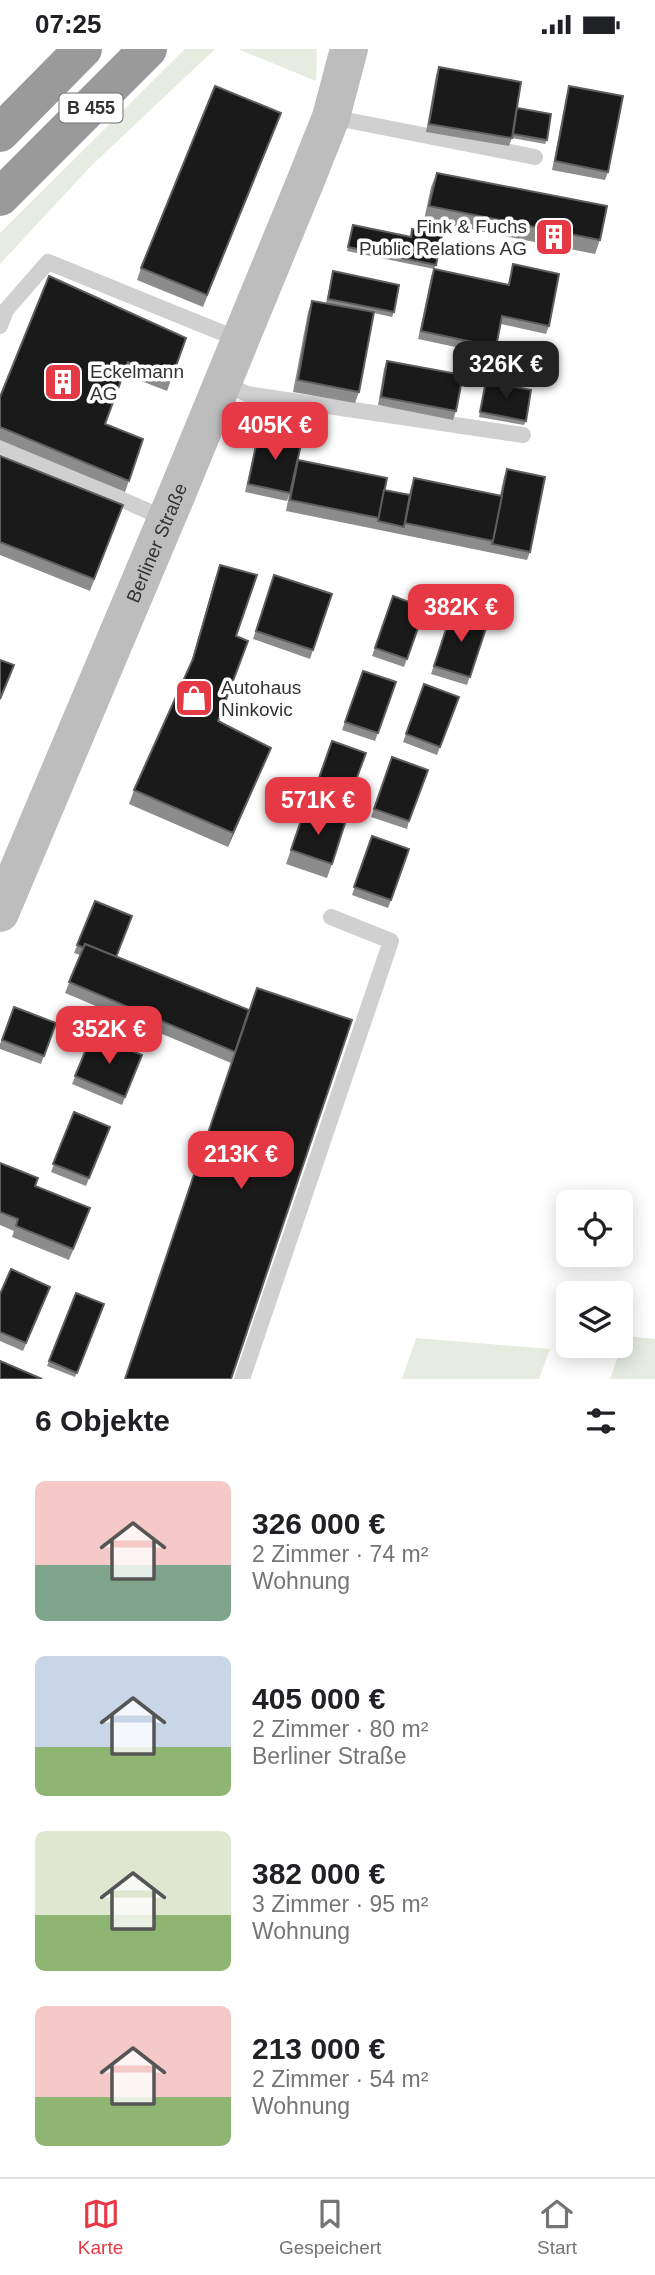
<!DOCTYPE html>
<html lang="de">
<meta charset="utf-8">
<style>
:root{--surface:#fff;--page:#f6f6f6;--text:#202124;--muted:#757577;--line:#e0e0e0;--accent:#e63946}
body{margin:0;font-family:Arial,sans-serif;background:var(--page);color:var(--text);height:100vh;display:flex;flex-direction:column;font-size:26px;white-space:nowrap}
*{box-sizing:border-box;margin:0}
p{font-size:23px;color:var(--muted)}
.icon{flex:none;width:38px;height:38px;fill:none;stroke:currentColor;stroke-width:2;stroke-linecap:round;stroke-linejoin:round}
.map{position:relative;height:1330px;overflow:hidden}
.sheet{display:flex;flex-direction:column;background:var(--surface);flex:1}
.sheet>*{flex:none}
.tools{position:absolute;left:556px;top:1141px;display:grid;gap:14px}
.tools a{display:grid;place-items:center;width:77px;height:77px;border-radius:10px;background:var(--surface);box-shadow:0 4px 18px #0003;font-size:35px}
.price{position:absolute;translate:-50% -60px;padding:0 16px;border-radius:14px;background:var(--accent);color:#fff;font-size:23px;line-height:46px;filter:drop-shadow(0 2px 4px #0008)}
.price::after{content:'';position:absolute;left:50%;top:42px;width:21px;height:16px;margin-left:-10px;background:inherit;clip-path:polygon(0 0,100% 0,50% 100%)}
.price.active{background:#222;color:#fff}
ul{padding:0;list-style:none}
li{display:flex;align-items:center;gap:21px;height:175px;padding:0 35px}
li span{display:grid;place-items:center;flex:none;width:196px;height:140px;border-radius:10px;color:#555}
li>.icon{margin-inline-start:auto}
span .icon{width:84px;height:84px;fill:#fffc;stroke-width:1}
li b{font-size:30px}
h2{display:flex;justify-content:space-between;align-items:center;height:84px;padding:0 35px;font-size:30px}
.status{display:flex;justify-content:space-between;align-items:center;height:49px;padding:0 35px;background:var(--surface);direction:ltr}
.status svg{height:19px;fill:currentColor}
.tab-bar{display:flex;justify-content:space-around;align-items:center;height:98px;border-top:2px solid var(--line);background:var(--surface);font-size:19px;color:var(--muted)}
.tab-bar a{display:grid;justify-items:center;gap:4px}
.tab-bar .active{color:var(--accent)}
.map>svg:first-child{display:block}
.green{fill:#e6ecdf}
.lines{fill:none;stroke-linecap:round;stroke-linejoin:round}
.lane{stroke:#d0d0d0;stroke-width:16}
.secondary{stroke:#bdbdbd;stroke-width:38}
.highway{stroke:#9a9a9a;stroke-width:38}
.wall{fill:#8c8c8c}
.shaded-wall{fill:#5f5f5f}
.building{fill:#1a1a1a;stroke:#5f5f5f;stroke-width:2}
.labels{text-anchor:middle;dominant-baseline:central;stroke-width:7;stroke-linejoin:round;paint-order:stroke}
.shield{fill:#fff;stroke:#707070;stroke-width:2}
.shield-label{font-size:18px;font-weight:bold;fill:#333}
.poi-label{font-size:19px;fill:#333;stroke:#fff;text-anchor:start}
.street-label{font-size:19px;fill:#333;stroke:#fff}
</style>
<div class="status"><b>07:25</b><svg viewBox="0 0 49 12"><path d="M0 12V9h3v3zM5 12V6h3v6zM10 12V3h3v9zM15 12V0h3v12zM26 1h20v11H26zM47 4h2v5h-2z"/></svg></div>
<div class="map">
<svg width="655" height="1330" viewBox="0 0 655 1330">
<rect width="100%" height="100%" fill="#fff"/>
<g class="green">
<path d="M 185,0 L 215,0 L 90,118 L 0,215 L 0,184 Z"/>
<path d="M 238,0 L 317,0 L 316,32 Z"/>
<path d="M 625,1287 L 655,1290 L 655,1330 L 610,1330 Z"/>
<path d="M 416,1289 L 550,1300 L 539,1330 L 402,1330 Z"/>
</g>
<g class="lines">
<g class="lane">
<path d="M 331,68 L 535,108"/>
<path d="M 0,277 L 6,261 L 48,213 L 240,291"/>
<path d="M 222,333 L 247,345 L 523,386"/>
<path d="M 0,397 L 166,470"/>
<path d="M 242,1330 L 391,892 L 331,868"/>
</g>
<path class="secondary" id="s1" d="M 0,864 L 176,447 L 306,131 L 331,68 L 349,0"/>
<g class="highway">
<path d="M 0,84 L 83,0"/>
<path d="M 0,148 L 148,0"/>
</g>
</g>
<g class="wall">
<path d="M 439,18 L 517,59 L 547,91 L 545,95 L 512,89 L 509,97 L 426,83 L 436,26 Z"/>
<path d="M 569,37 L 608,123 L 605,131 L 552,121 L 567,45 Z"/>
<path d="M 281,64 L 203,258 L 137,231 L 141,219 Z"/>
<path d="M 437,124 L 600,191 L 595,205 L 424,171 L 431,138 Z"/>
<path d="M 353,176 L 436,216 L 434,220 L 347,202 Z"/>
<path d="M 513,215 L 549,277 L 546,285 L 501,275 L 493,306 L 418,290 L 431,228 L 434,220 L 508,236 Z"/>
<path d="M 333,222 L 394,263 L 392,268 L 374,264 L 359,343 L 355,354 L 293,343 L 308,263 L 312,252 L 326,254 Z"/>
<path d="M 49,227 L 171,331 L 167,342 L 123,325 L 105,375 L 143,390 L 125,443 L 0,391 L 0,348 Z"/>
<path d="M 387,312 L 456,362 L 453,371 L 378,356 L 384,320 Z"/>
<path d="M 486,332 L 526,372 L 524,376 L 479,368 Z"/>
<path d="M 259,382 L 297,415 L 384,441 L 409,445 L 414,429 L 500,446 L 504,428 L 507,420 L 530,503 L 527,511 L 286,462 L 289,446 L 287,452 L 245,443 L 257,390 Z"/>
<path d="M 0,407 L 123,456 L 90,542 L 0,506 Z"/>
<path d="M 220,516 L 236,587 L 218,672 L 265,713 L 228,798 L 129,755 L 134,741 L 190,617 L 215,530 Z"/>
<path d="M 274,526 L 332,545 L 310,610 L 253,590 Z"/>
<path d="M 393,547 L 425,559 L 404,618 L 372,607 Z"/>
<path d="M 452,562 L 488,573 L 467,636 L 431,625 Z"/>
<path d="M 363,622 L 396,633 L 375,692 L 342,681 Z"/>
<path d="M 459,648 L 437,706 L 403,693 L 406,685 Z"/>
<path d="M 332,692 L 366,704 L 345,763 L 311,751 Z"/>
<path d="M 392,708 L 409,772 L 407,780 L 371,768 Z"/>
<path d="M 305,760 L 332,815 L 327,829 L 286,815 Z"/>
<path d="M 372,787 L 391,851 L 388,859 L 352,846 Z"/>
<path d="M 95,852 L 117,908 L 249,961 L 231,1014 L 65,944 L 80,906 L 74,904 Z"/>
<path d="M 14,958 L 56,974 L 41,1015 L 0,1000 L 0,995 Z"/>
<path d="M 92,986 L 142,1006 L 122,1056 L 72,1035 Z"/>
<path d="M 74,1063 L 110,1078 L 86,1137 L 51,1123 Z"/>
<path d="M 0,1114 L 35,1137 L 90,1159 L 69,1211 L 12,1188 L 14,1182 L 0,1176 Z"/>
<path d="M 50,1238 L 23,1302 L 0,1292 L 0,1245 Z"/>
<path d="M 76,1244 L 104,1255 L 75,1328 L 47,1317 Z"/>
</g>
<path class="shaded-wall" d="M 271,699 L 265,713 L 228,798 L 233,784 Z"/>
<g class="building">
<path d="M 439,18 L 521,33 L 512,89 L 429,75 Z"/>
<path d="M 215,37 L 281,64 L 207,246 L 141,219 Z"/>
<path d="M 569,37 L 623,47 L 608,123 L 555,112 Z"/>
<path d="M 517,59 L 551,65 L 547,91 L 513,85 Z"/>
<path d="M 437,124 L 607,157 L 600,191 L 429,157 Z"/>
<path d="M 353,176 L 411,188 L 412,180 L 442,186 L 436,216 L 348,198 Z"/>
<path d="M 513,215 L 559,225 L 549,277 L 502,267 L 496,298 L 421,282 L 434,220 L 509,236 Z"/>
<path d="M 333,222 L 399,236 L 394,263 L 328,250 Z"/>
<path d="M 49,227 L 186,289 L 171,331 L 128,313 L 105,375 L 143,390 L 129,432 L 0,378 L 0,348 Z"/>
<path d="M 312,252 L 374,263 L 359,343 L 298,331 Z"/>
<path d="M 387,312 L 463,326 L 456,362 L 381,348 Z"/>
<path d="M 486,332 L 531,341 L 526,372 L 480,363 Z"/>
<path d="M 259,382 L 302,391 L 290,444 L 248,435 Z"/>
<path d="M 0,407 L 123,456 L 94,530 L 0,493 Z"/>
<path d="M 298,411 L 387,429 L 379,469 L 290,451 Z"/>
<path d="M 507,420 L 545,428 L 530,503 L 492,495 Z"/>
<path d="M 414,429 L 502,447 L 493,492 L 405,474 Z"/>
<path d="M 384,441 L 410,446 L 404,478 L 378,472 Z"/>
<path d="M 220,516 L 257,526 L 236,587 L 248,592 L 218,672 L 271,699 L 233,784 L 134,741 L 193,610 Z"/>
<path d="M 274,526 L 332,545 L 313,601 L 256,582 Z"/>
<path d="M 393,547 L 425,559 L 407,610 L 375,599 Z"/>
<path d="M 452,562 L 488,573 L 470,628 L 434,617 Z"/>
<path d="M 0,611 L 14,616 L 0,650 Z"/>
<path d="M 363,622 L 396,633 L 378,684 L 345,673 Z"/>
<path d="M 424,635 L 459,648 L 440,698 L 406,685 Z"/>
<path d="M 332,692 L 366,704 L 347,755 L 314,743 Z"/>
<path d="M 392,708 L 428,721 L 409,772 L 374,760 Z"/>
<path d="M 305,760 L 345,774 L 332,815 L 291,801 Z"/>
<path d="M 372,787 L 409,800 L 391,851 L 354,838 Z"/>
<path d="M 95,852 L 132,867 L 116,908 L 85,895 L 84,899 L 77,896 Z"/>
<path d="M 85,895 L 249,961 L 235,1003 L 69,933 Z"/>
<path d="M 257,939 L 352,971 L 231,1330 L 125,1330 Z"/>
<path d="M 14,958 L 56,974 L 44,1007 L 2,991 Z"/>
<path d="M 92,986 L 142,1006 L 125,1048 L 75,1027 Z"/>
<path d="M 74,1063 L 110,1078 L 89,1129 L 53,1115 Z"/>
<path d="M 0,1114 L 38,1129 L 35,1137 L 90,1159 L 73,1200 L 16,1177 L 18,1170 L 0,1163 Z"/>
<path d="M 11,1220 L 50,1238 L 26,1294 L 0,1283 L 0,1245 Z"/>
<path d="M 76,1244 L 104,1255 L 77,1324 L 49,1312 Z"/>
<path d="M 0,1312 L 42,1330 L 0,1330 Z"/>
</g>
<defs>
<symbol id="building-square" viewBox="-11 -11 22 22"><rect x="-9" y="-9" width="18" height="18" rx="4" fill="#e63946" stroke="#fff"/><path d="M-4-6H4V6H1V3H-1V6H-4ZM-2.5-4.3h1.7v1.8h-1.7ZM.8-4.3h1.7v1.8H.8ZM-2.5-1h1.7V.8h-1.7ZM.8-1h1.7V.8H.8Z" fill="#fff"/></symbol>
<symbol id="shop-square" viewBox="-11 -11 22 22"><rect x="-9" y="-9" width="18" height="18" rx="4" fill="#e63946" stroke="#fff"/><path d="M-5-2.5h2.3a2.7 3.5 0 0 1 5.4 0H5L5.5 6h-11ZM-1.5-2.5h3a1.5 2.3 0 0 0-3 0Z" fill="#fff"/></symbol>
</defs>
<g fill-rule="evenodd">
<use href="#building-square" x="532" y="166" width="44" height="44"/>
<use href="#building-square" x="41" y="311" width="44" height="44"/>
<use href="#shop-square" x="172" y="627" width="44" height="44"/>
</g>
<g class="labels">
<rect class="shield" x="59.5" y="44.5" width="63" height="29" rx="5"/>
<g class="shield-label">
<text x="91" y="59">B 455</text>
</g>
<g class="poi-label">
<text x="527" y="177" text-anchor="end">Fink &amp; Fuchs<tspan x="527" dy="22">Public Relations AG</tspan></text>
<text x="90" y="322">Eckelmann<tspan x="90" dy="22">AG</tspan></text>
<text x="221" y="638">Autohaus<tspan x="221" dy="22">Ninkovic</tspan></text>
</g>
<g class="street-label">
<text stroke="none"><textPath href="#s1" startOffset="402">Berliner Straße</textPath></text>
</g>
</g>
</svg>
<div class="tools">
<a><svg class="icon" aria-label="locate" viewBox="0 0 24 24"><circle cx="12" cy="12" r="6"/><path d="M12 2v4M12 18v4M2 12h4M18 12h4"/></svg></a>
<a><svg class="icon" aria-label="layers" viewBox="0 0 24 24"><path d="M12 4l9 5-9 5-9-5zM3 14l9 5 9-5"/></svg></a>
</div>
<b class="price active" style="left:506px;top:352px">326K €</b>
<b class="price" style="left:275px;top:413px">405K €</b>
<b class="price" style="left:461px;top:595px">382K €</b>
<b class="price" style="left:318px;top:788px">571K €</b>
<b class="price" style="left:109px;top:1017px">352K €</b>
<b class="price" style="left:241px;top:1142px">213K €</b>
</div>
<section class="sheet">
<h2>6 Objekte<svg class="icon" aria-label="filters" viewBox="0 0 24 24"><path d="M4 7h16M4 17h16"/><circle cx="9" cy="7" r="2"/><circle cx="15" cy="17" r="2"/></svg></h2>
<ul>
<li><span style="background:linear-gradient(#f6c9c9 60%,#7fa58c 0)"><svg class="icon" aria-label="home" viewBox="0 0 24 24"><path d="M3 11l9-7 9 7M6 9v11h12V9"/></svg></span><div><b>326 000 €</b><p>2 Zimmer · 74 m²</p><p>Wohnung</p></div></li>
<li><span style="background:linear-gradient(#c9d6e8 65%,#8fb573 0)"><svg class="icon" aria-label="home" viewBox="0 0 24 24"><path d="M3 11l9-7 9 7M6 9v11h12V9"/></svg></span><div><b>405 000 €</b><p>2 Zimmer · 80 m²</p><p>Berliner Straße</p></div></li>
<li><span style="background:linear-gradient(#dfe7d0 60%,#8fb573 0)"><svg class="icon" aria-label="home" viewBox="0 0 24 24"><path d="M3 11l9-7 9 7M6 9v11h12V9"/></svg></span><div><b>382 000 €</b><p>3 Zimmer · 95 m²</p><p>Wohnung</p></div></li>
<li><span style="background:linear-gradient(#f6c9c9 65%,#8fb573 0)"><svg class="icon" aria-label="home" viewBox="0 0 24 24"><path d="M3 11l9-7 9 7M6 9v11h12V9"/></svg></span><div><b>213 000 €</b><p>2 Zimmer · 54 m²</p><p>Wohnung</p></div></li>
</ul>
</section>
<nav class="tab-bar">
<a class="active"><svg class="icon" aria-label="map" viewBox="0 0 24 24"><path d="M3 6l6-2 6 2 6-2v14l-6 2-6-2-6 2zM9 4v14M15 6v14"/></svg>Karte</a>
<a><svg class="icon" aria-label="saved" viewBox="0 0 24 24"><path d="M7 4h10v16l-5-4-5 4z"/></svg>Gespeichert</a>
<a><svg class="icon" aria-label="home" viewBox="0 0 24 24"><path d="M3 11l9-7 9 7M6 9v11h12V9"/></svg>Start</a>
</nav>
